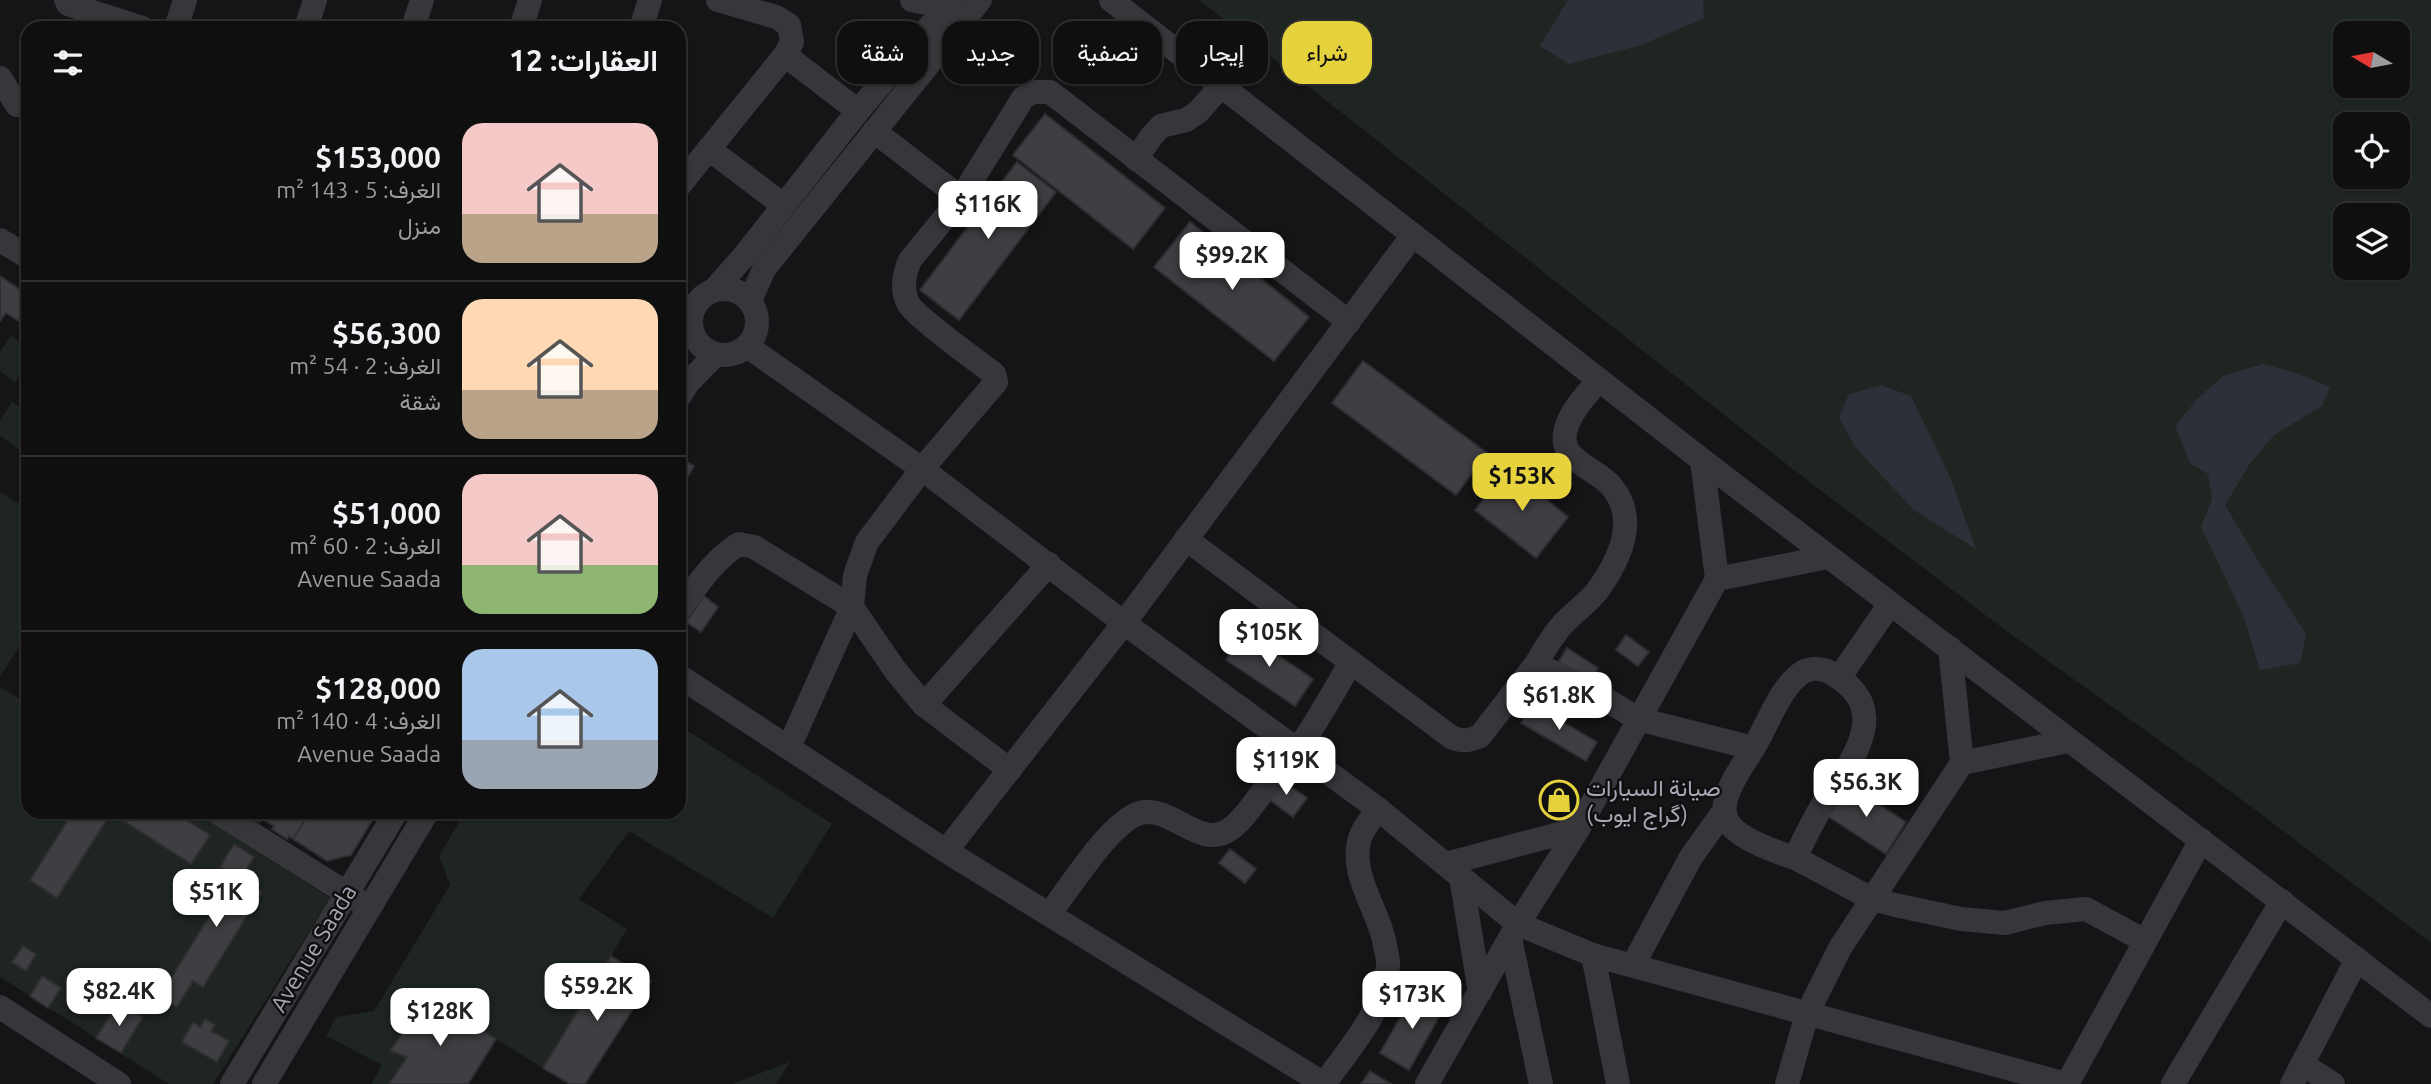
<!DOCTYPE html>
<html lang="ar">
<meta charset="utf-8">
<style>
:root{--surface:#100f10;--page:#191819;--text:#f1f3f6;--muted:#9c9c9f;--line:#302f30;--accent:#e5d23d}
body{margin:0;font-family:Ubuntu,Vazirmatn,sans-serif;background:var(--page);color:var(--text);direction:rtl;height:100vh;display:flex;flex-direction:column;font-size:26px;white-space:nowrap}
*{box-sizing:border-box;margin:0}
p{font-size:23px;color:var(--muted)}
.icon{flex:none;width:38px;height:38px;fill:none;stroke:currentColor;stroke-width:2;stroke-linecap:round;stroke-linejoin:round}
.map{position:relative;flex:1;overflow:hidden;direction:ltr}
.sheet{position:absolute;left:21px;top:21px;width:665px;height:798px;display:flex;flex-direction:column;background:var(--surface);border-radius:21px;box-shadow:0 2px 5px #0004,0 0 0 2px var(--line);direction:rtl}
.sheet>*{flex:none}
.guide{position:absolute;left:707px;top:21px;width:665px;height:63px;direction:rtl;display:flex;gap:14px}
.needle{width:46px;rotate:280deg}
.fabs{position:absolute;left:2333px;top:21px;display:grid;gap:14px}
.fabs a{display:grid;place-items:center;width:77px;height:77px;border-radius:14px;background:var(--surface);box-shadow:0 2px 5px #0004,0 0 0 2px var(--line);font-size:35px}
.price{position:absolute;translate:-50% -60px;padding:0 16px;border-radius:14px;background:#fff;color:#222;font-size:23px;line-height:46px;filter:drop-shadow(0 2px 4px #0008)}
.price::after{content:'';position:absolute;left:50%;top:42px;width:21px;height:16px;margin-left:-10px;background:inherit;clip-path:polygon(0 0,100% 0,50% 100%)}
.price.on{background:var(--accent);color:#111}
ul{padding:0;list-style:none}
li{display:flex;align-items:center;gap:21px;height:175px;padding:0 28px}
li+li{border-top:2px solid var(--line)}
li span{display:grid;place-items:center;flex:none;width:196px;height:140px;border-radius:21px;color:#555}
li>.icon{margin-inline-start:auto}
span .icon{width:84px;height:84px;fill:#fffc;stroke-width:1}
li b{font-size:30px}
h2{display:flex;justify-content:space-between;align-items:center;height:84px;padding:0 28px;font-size:30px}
.chip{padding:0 24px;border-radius:21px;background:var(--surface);box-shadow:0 2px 5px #0004,0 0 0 2px var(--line);font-size:24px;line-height:63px}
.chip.on{background:var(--accent);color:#111}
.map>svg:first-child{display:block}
.green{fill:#1f2621;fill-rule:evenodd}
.water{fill:#2c3039}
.building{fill:#3f3f43;stroke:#2f2f32;stroke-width:2}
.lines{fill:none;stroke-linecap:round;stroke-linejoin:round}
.minor{stroke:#36363b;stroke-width:24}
.labels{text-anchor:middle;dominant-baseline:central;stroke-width:5;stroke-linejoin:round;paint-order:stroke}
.poi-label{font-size:23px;fill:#a7a8b5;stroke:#101011;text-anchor:start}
.street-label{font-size:23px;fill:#a7a8b5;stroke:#101011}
</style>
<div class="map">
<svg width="2431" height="1084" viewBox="0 0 2431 1084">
<rect width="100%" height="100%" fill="#151416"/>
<g class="green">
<path d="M 1199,0 L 2431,0 L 2431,943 L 2241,799 L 2009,633 L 1794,470 ZM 2345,33 L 2398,33 L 2398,86 L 2345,86 ZM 2345,124 L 2398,124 L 2398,177 L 2345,177 ZM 2345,215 L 2398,215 L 2398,268 L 2345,268 Z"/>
<path d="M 11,336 L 28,348 L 28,362 L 15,382 L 0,371 L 0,352 Z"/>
<path d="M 12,402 L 28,413 L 28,439 L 20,450 L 0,436 L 0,421 Z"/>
<path d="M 0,492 L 28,509 L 28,632 L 0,677 Z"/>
<path d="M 0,687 L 28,704 L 28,812 L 196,812 L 330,898 L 213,1084 L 169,1084 L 0,977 Z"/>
<path d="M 679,725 L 832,824 L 773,918 L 629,831 L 579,899 L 627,929 L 543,1068 L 428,997 L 391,1051 L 407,1057 L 389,1084 L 371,1084 L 382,1065 L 326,1036 L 336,1017 L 374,1011 L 450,885 L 439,856 L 465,812 L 679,812 Z"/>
<path d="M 790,1062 L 776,1084 L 732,1084 Z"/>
</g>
<g class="water">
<path d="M 1568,0 L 1703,0 L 1704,18 L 1641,45 L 1569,64 L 1540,46 Z"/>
<path d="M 2263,364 L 2296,373 L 2330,387 L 2322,406 L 2274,435 L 2249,465 L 2225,505 L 2257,559 L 2306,634 L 2300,663 L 2260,670 L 2244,617 L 2201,527 L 2212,499 L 2208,474 L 2190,463 L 2175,426 L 2197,399 L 2223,376 Z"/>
<path d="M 1881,385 L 1911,396 L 1950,477 L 1976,549 L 1914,510 L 1855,447 L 1839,417 L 1849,394 Z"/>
</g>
<g class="building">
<path d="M 1045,114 L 1165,208 L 1133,249 L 1013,155 Z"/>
<path d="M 1017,162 L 1056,192 L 959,320 L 920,290 Z"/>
<path d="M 1190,222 L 1309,317 L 1274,361 L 1154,267 Z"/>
<path d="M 0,276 L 28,295 L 28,327 L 6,313 L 0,321 Z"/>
<path d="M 1363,361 L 1487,453 L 1456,495 L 1332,403 Z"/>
<path d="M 679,457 L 694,466 L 682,486 L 679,485 Z"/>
<path d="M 1508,468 L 1568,517 L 1536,558 L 1475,510 Z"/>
<path d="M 704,596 L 718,607 L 701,632 L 686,622 Z"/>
<path d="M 1244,632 L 1313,679 L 1295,706 L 1226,660 Z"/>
<path d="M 1626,635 L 1649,652 L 1638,666 L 1616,650 Z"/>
<path d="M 1567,648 L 1598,668 L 1589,682 L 1558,663 Z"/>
<path d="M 1532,704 L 1597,742 L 1586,761 L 1521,723 Z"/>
<path d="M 1278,778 L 1307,798 L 1293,817 L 1264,796 Z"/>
<path d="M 1846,783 L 1906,822 L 1886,854 L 1826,815 Z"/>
<path d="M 73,812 L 174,812 L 210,835 L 191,864 L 111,813 L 57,898 L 30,880 Z"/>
<path d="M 244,812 L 310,812 L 293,839 L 289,836 L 287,839 L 272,829 L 274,826 L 261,818 L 259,822 Z"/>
<path d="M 310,812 L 318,812 L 326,818 L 334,817 L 337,812 L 361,812 L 373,819 L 351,855 L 327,861 L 293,839 Z"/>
<path d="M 361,812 L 386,812 L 373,819 Z"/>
<path d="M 234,844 L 254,857 L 241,879 L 262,892 L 203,987 L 193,981 L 177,1007 L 160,996 L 234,876 L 220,867 Z"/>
<path d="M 1230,849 L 1256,869 L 1245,883 L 1219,863 Z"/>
<path d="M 23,946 L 36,954 L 26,971 L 12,962 Z"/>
<path d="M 611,956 L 651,981 L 585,1084 L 570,1084 L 543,1068 Z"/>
<path d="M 42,976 L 61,988 L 48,1008 L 30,996 Z"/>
<path d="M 1415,992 L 1444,1008 L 1409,1070 L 1380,1053 Z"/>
<path d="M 428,996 L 496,1039 L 468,1084 L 389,1084 L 407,1057 L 390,1051 Z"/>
<path d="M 118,1002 L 143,1017 L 121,1053 L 96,1038 Z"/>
<path d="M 205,1019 L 215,1025 L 211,1031 L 229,1041 L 217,1062 L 182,1042 L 193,1022 L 200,1027 Z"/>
<path d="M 1370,1071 L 1391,1084 L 1361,1084 Z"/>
</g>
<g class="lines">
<g class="minor">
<path d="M 66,0 L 68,4 L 142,28"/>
<path d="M 912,0 L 921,2 L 935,0"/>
<path d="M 1111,0 L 1702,460 L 2431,1016"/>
<path d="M 176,28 L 185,0"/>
<path d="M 306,28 L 315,0"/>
<path d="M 413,28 L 422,0"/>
<path d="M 521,28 L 530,0"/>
<path d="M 641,28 L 650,0"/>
<path d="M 785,55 L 858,111"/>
<path d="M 0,78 L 17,105"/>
<path d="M 874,131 L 961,198"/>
<path d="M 709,149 L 783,205"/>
<path d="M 1136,159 L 1151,137 L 1161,126 L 1186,120 L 1198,112 L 1222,85"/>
<path d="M 679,186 L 785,55 L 792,42 L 789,25 L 776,17 L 718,0"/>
<path d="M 0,240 L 28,257"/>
<circle cx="724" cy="322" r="33"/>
<path d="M 714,290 L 745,255 L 858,111 L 952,0"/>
<path d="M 750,301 L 764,269 L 980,0"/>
<path d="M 747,346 L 922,469 L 1124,623 L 1378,809 L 1518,924 L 1578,829 L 1717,579"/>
<path d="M 1599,380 C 1588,393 1574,407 1568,423 C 1552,460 1595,466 1612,487 C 1621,498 1626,512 1625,527 C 1624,548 1610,573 1598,590 C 1588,603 1574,612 1563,624 C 1552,636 1544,650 1536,664 L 1587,688 L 1638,719 L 1753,748"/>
<path d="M 679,397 L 687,384 L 715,355"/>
<path d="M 1702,460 L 1717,579 L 1828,557"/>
<path d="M 1186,539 L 1451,737 C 1462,742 1469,741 1480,736 L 1536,664"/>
<path d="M 679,610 C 697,586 713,560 739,544 L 754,547 L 852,607 L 895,670 L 924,705 L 1049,564"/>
<path d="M 1950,648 L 1962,763 L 2068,741"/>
<path d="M 679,676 L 946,851 L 1324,1084"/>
<path d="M 1839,678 L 1890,604"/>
<path d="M 924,705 L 1010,770"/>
<path d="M 789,747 L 852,607 L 855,575 L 867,542 L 922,469 L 996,382 L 994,374 C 978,361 915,317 908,303 C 901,289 904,274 910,260 L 961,198 L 1023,98 L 1033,92 L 1050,92 L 1349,322"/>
<path d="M 217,812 L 359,901"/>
<path d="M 946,851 L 1124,623 L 1413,235"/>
<path d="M 1795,858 C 1776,852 1735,838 1727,820 C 1724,813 1724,806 1726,799 C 1731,780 1744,764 1754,747 C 1767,726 1781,685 1803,672 C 1825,660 1855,686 1862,705 C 1865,714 1865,722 1863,731 C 1857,758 1839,779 1825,801 C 1813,820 1804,839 1795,858 L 1872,899 L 1895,905 L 1961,919 L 2005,923 L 2045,913 L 2086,909 L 2145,941"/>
<path d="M 1445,864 L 1578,829"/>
<path d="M 1461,877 L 1480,992"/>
<path d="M 1050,913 C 1071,886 1104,832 1133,816 C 1166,797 1197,851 1229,830 C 1241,822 1252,806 1261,794 C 1273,779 1287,765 1298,749 C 1318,721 1334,691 1351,662"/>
<path d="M 1510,938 L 1541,1084"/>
<path d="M 1593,955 L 1618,1084"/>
<path d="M 1633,965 L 1691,857 L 1724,811"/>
<path d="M 0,1007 L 119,1084"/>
<path d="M 2302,1064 L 2333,1084"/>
<path d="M 232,1084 L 396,812"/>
<path d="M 264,1084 L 427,812"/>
<path d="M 1324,1084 C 1349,1049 1384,1011 1388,966 C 1389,958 1385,948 1384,940 C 1376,905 1345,867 1363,831 C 1367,824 1373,816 1378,809"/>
<path d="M 1427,1084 L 1518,924 L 1593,955 L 2066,1084"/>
<path d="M 1787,1084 L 1807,1014 L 1840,948 L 1962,763"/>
<path d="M 2067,1084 L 2201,840"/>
<path d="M 2173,1084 L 2282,901"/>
<path d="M 2292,1084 L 2357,959"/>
</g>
</g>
<defs>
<symbol id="shop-ring" viewBox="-11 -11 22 22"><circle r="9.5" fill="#101011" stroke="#e5d23d" stroke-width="1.5"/><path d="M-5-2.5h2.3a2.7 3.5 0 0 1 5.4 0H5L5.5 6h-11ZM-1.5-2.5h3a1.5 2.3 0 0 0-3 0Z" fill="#e5d23d"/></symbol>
</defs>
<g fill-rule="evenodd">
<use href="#shop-ring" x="1537" y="778" width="44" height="44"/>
</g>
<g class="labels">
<g class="poi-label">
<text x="1586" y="787">صيانة السيارات<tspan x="1586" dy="26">(گراج ايوب)</tspan></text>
</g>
<g class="street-label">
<text transform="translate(313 948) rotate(-59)">Avenue Saada</text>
</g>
</g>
</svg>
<div class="fabs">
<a><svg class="needle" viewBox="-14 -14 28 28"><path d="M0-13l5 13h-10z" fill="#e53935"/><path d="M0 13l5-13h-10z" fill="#9c9c9f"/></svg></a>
<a><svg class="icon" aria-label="locate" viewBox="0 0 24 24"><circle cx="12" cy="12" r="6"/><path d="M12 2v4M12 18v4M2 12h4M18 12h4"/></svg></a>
<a><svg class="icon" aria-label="layers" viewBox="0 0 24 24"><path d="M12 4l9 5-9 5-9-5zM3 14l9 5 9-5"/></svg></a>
</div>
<b class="price" style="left:988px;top:241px">$116K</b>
<b class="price" style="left:1232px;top:292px">$99.2K</b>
<b class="price on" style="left:1522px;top:513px">$153K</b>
<b class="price" style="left:1269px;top:669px">$105K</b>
<b class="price" style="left:1559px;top:732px">$61.8K</b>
<b class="price" style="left:1286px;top:797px">$119K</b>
<b class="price" style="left:1866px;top:819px">$56.3K</b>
<b class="price" style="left:216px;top:929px">$51K</b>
<b class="price" style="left:597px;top:1023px">$59.2K</b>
<b class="price" style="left:119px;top:1028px">$82.4K</b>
<b class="price" style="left:1412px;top:1031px">$173K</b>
<b class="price" style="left:440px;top:1048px">$128K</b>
<div class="guide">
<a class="chip on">شراء</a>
<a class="chip">إيجار</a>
<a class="chip">تصفية</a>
<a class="chip">جديد</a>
<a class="chip">شقة</a>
</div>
<section class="sheet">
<h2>العقارات: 12<svg class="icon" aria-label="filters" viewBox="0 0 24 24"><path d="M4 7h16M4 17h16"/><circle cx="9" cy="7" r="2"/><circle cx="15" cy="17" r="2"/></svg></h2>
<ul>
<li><span style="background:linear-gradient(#f6c9c9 65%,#b9a48a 0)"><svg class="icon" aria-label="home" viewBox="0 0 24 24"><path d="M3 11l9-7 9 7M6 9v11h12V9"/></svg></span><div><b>$153,000</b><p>الغرف: 5 · 143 m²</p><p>منزل</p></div></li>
<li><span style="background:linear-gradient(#ffd9b3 65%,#b9a48a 0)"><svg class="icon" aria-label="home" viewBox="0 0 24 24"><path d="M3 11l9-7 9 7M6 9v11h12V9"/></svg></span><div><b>$56,300</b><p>الغرف: 2 · 54 m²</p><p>شقة</p></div></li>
<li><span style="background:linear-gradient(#f6c9c9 65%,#8fb573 0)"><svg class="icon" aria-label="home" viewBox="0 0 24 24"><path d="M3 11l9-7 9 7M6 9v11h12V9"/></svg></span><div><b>$51,000</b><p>الغرف: 2 · 60 m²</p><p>Avenue Saada</p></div></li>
<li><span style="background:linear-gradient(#a9c7e8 65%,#9aa5b1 0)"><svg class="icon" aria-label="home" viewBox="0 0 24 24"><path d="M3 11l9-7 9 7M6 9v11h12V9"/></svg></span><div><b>$128,000</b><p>الغرف: 4 · 140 m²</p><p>Avenue Saada</p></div></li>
</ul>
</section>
</div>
